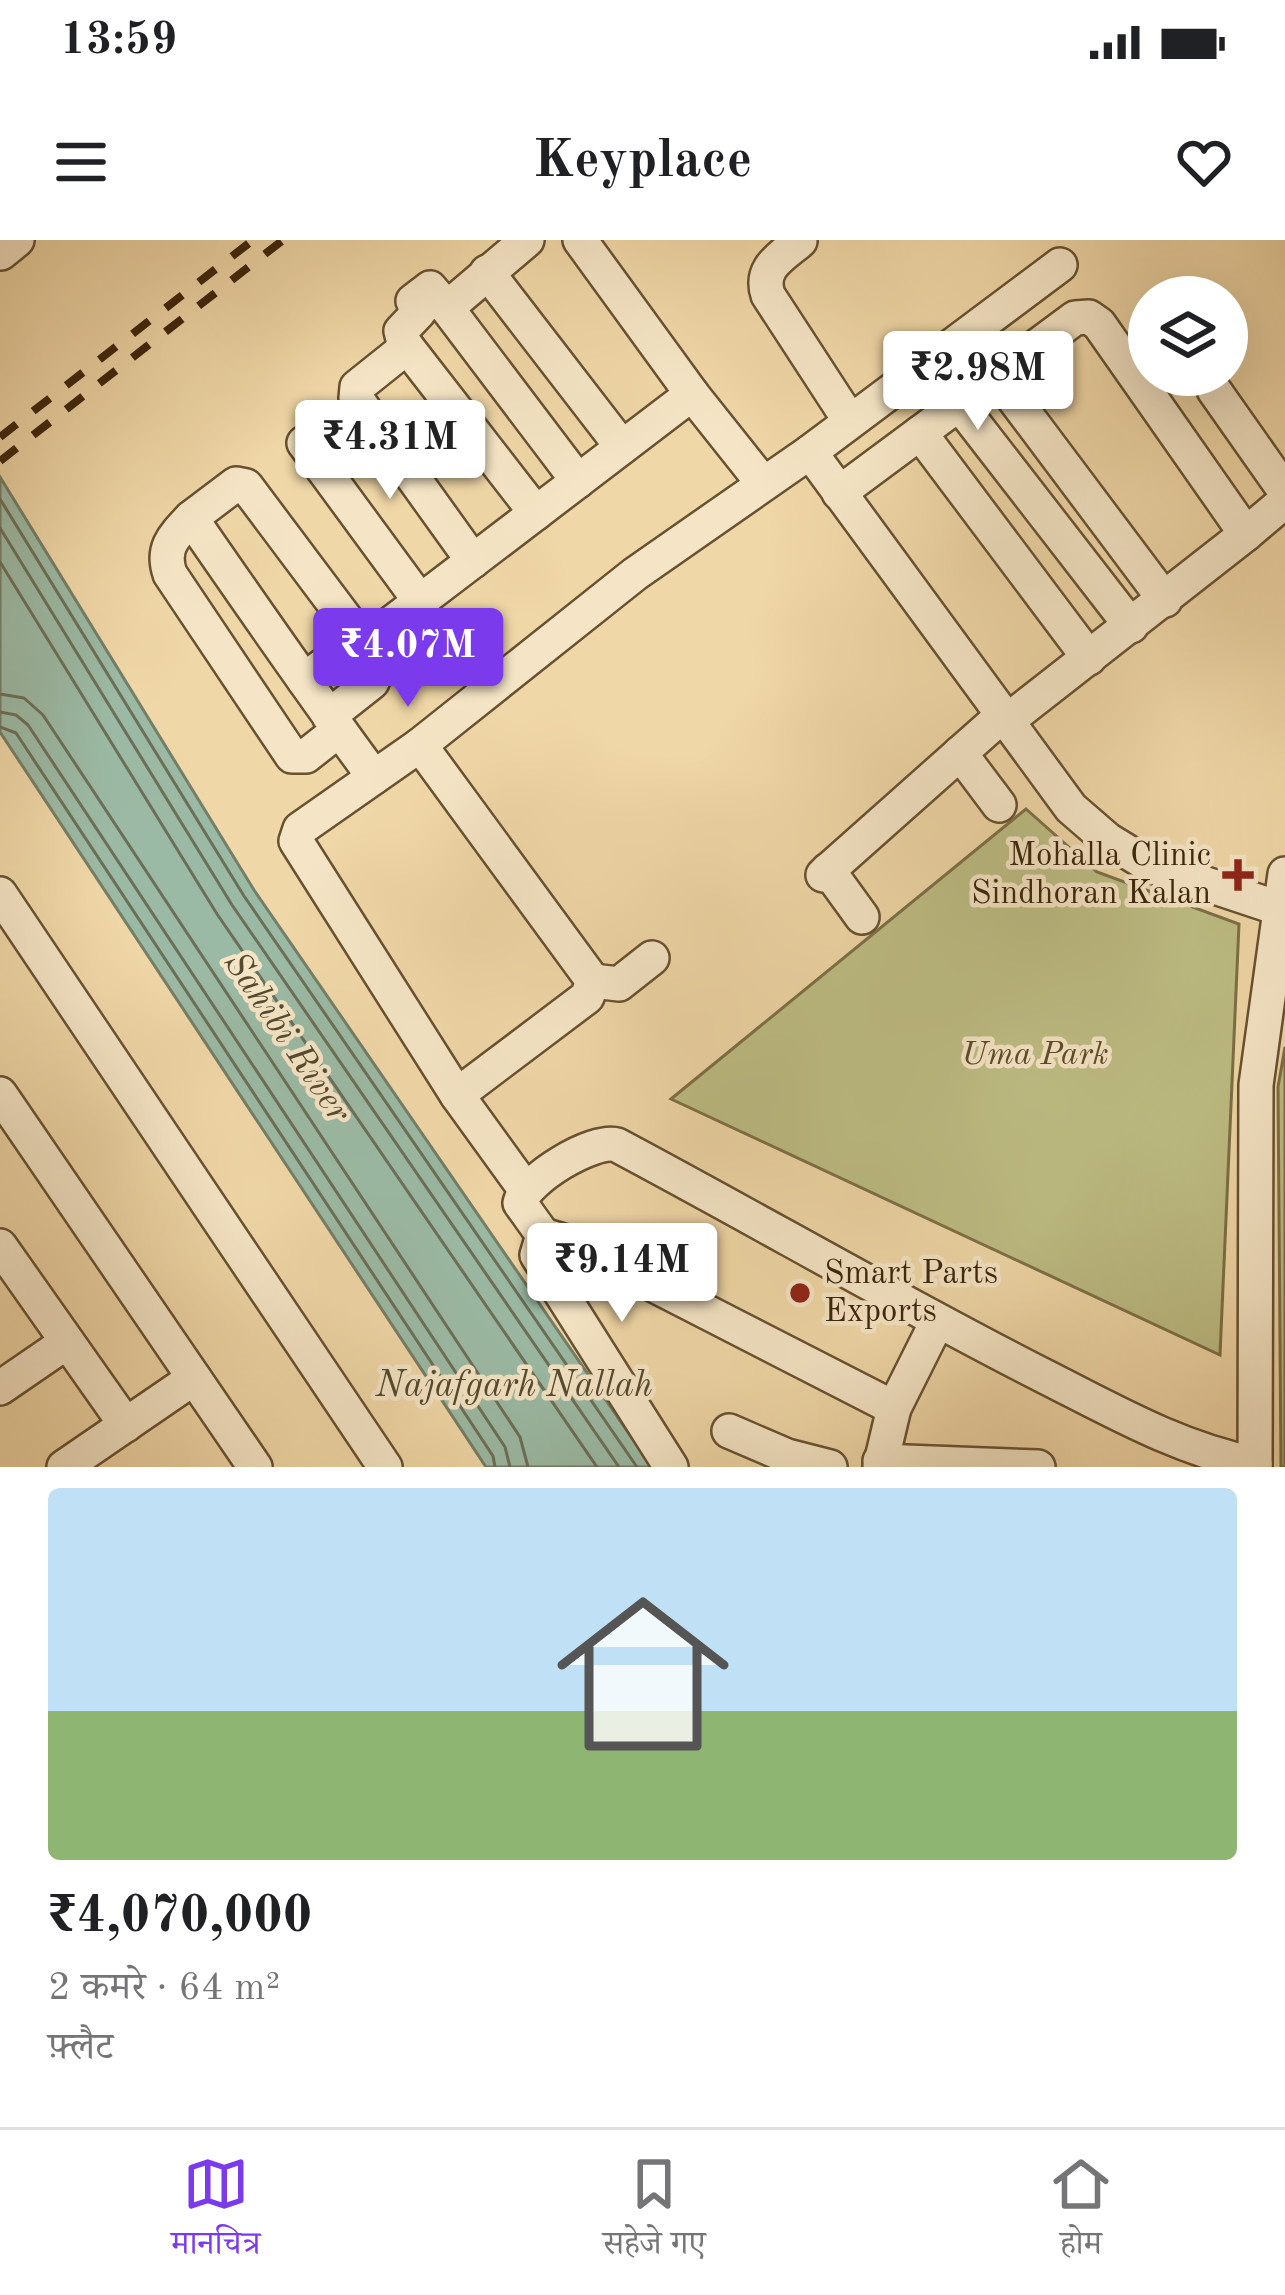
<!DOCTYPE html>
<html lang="hi">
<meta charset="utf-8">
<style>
:root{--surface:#fff;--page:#f6f6f6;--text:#202124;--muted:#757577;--line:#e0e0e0;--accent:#7c3aed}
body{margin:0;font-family:"Old Standard TT","Noto Serif Devanagari",serif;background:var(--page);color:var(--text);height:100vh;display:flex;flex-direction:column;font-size:45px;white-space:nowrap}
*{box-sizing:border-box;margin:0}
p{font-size:39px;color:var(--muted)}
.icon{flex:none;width:66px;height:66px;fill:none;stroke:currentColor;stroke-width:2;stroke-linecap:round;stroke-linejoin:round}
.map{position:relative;height:1227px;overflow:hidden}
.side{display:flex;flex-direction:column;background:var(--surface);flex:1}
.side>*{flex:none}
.controls{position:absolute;left:1128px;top:36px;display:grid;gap:24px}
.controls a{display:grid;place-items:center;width:120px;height:120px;border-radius:50%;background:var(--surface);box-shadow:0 12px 48px #0002;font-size:60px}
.price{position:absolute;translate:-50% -102px;padding:0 27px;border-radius:12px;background:#fff;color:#222;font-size:39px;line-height:78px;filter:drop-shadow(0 3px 6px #0008)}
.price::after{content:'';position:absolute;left:50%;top:72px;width:36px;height:27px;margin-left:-18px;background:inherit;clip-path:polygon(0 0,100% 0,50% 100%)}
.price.active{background:var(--accent);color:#fff}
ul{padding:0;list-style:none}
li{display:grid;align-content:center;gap:24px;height:636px;padding:0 48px}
li span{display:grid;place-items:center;height:372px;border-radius:12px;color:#555}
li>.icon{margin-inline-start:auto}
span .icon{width:216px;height:216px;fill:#fffc;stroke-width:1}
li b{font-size:51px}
.status{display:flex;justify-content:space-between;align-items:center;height:84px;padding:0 60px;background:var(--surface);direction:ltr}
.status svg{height:33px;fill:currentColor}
header{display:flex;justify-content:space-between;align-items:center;height:156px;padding:0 48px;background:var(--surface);font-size:54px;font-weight:700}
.dock{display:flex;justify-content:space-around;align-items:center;height:168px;border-top:3px solid var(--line);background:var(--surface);font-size:33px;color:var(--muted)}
.dock a{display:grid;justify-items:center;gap:6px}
.dock .active{color:var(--accent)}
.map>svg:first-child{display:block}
.green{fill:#bdbd84;stroke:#7c7046;stroke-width:3}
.water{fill:#9bbaa5;stroke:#757e67;stroke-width:3}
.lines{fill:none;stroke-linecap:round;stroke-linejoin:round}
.shore{stroke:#6b6f57;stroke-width:3}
.minor-casing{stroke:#685130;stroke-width:38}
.minor{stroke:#f5e5c6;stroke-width:33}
.rail{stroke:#3b2409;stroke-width:8;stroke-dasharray:21 21;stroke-linecap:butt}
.poi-dot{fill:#8f2418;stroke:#f5e5c6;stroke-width:4.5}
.labels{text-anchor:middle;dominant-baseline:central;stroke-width:9;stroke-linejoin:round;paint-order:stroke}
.poi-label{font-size:33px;fill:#3b2409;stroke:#f5e5c6;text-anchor:end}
.park-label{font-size:33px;font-style:italic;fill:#5c4a28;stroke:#f5e5c6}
.water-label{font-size:36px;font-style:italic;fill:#534a30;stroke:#f5e5c6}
</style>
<div class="status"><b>13:59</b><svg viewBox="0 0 49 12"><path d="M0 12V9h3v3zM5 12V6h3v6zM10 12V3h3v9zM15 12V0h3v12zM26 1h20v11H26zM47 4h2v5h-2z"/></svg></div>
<header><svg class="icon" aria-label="menu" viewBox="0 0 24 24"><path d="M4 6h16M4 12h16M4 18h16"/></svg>Keyplace<svg class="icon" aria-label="heart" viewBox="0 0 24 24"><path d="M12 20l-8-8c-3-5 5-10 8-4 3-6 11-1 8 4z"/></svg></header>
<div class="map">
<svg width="1285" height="1227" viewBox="0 0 1285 1227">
<rect width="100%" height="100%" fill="#f0d7a7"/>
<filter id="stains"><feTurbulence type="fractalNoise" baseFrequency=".00167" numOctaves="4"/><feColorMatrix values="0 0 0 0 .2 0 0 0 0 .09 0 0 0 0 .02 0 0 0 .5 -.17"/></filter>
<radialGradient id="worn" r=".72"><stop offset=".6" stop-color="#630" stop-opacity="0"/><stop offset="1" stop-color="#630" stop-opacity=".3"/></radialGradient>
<g class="green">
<path d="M 1026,569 L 1097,632 L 1239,684 L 1220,1115 L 671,859 Z"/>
<path d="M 1285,807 L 1285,1227 L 1281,1227 L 1278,847 Z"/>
</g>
<path class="water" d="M 0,237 L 254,650 L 652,1227 L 486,1227 L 0,492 Z"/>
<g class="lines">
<g class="shore">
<path d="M 0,259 L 244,656 L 637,1227"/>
<path d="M 0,288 L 232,665 L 619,1227"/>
<path d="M 0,322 L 217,674 L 597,1227"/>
<path d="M 0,454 L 24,458 L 43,475 L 520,1197 L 528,1227"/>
<path d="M 0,472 L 16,475 L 28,485 L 505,1207 L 510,1227"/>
<path d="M 0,487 L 16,493 L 493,1216 L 495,1227"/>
</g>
<defs>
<g id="minor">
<path d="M 527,0 L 447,68 L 578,241"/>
<path d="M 580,0 L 692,154"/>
<path d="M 800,1 C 781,17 759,28 768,55 L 850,181"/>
<path d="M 1,13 L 17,0"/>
<path d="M 1060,25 L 810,212 L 1071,568 L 1108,600 L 1149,625 L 1278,668"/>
<path d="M 487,32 L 622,207"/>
<path d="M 447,68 L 430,48 L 413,61 L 419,72 L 401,91 L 404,103 L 536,273"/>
<path d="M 407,107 L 357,147 L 356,158 L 473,321"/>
<path d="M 997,136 L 1165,360"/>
<path d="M 1214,150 L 1285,251"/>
<path d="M 959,164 L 1131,386"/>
<path d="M 920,193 L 1089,418"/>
<path d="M 304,203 L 420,361"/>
<path d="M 839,253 L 1075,78 L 1089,77 L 1099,84 L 1246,294 L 1007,481"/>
<path d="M 191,278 C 174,296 161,308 170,334 L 292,516 L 306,516 L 339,490"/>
<path d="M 1246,294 L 1285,261"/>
<path d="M 364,404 L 692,154 L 762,242"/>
<path d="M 304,440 L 360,398"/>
<path d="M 329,476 L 372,442 C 380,427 369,411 360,398 L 246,246 L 236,244 L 191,278 C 251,365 311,452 374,537"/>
<path d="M 420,505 L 300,589 L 296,601 L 457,855 L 525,949"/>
<path d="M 960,513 L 999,565"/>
<path d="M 828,630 L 862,677"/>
<path d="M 823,635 L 1003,475"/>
<path d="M 0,654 L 385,1227"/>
<path d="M 593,741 L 619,744 L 652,718"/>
<path d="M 0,854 L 255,1227"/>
<path d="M 457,855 L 587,757 L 593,741 L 420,505 L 635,334 L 810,212"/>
<path d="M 543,995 L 576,1005 L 894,1168"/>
<path d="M 0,1006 L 126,1185"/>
<path d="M 0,1148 L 67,1102"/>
<path d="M 729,1191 L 787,1216 L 830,1227"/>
<path d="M 880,1221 L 1038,1227"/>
<path d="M 64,1227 L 194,1138"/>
<path d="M 671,1227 L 537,1015 L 543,995 L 520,963 C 525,940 593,898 617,905 C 760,981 900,1063 1044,1136 C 1113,1171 1179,1209 1255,1224"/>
<path d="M 880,1227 L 894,1168 L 937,1082"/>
<path d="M 1255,1227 L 1256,845 L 1285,634"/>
</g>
</defs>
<use href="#minor" class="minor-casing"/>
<use href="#minor" class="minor"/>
<g class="rail">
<path d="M 0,197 L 253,0"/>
<path d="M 0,221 L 283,0"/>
</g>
</g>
<g class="poi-dot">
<path d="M1232 617h12v12h12v12h-12v12h-12v-12h-12v-12h12z"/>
<circle cx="800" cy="1053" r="12"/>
</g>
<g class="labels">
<g class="poi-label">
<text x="1211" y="616">Mohalla Clinic<tspan x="1211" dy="38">Sindhoran Kalan</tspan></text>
<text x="824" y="1034" text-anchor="start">Smart Parts<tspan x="824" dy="38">Exports</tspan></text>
</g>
<g class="park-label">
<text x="1035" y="815">Uma Park</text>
</g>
<g class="water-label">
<text transform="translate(286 798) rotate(56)">Sahibi River</text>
<text x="514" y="1147">Najafgarh Nallah</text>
</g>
</g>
<rect width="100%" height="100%" filter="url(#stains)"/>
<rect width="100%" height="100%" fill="url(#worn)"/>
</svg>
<div class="controls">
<a><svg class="icon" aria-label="layers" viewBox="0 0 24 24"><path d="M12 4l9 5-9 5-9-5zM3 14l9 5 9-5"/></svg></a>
</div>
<b class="price" style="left:978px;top:193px">₹2.98M</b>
<b class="price" style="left:390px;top:262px">₹4.31M</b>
<b class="price active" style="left:408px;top:470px">₹4.07M</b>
<b class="price" style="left:622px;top:1085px">₹9.14M</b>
</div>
<section class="side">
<ul>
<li><span style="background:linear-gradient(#bfe0f5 60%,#8fb573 0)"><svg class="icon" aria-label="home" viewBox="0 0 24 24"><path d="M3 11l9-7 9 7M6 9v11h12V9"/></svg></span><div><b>₹4,070,000</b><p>2 कमरे · 64 m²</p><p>फ़्लैट</p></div></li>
</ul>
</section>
<nav class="dock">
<a class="active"><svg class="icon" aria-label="map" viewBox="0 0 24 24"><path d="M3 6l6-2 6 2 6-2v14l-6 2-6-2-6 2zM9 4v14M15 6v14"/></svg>मानचित्र</a>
<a><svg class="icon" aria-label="saved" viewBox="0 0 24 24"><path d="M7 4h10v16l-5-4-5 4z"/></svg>सहेजे गए</a>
<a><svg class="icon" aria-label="home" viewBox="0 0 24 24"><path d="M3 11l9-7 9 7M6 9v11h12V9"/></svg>होम</a>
</nav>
